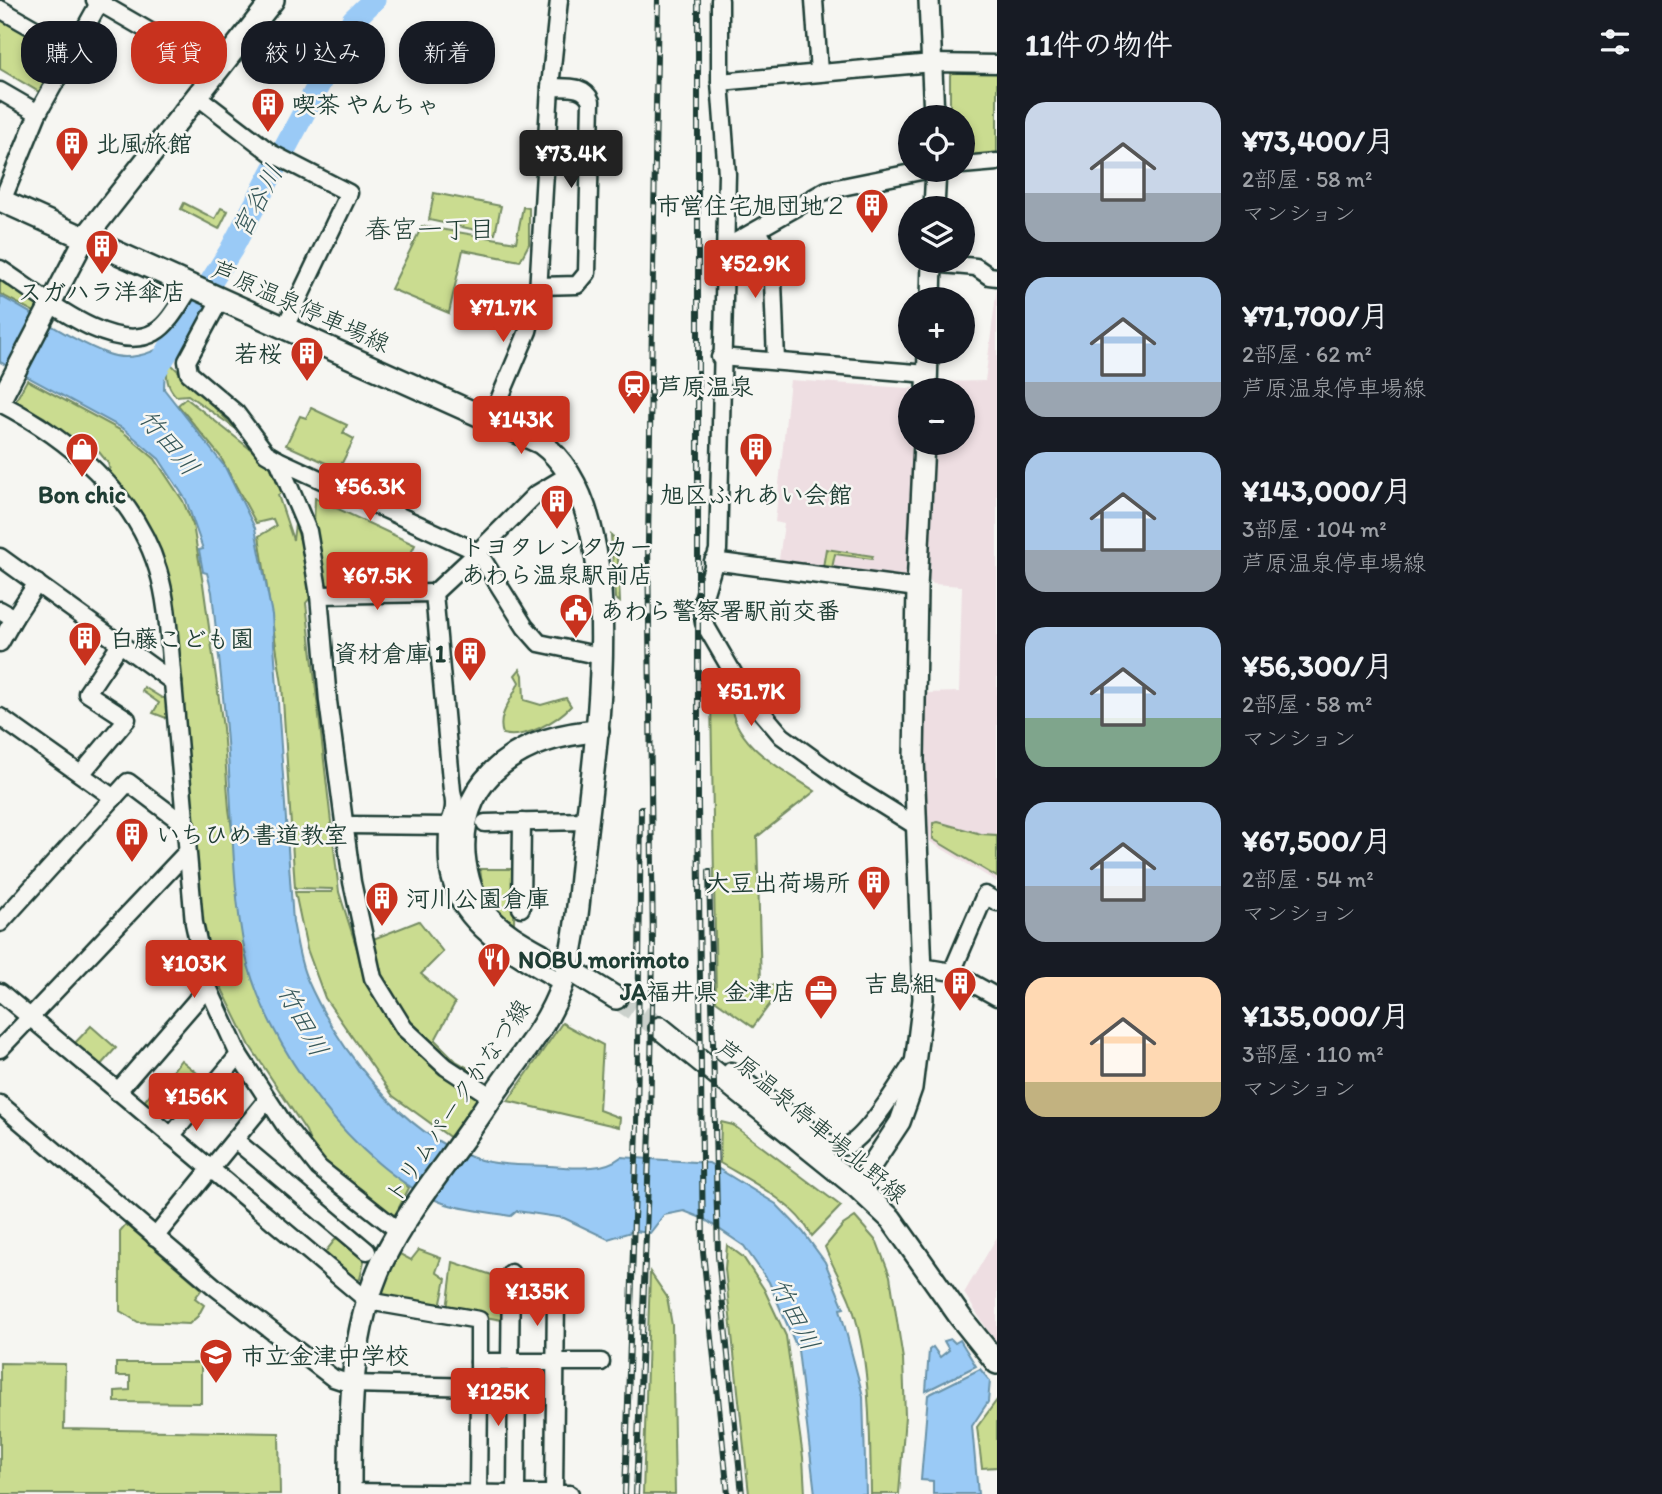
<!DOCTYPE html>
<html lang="ja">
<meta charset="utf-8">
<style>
:root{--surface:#171b24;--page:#20242c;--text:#f1f3f6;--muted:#9ea1a6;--accent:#c8321e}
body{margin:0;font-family:Itim,"Klee One",sans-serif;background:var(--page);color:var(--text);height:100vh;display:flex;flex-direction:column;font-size:26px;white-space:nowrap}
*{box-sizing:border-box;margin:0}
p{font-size:23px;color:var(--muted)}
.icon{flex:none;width:38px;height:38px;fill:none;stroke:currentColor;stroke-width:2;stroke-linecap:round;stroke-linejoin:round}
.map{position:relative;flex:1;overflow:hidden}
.sheet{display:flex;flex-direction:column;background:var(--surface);width:665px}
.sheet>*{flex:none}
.banner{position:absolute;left:21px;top:21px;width:665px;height:63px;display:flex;gap:14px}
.fabs{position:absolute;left:898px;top:105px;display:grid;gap:14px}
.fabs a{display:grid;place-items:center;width:77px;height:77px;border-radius:50%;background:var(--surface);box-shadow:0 4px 10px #0003;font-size:35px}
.price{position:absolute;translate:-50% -60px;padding:0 16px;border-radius:7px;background:var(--accent);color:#fff;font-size:23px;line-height:46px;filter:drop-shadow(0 2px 4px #0008)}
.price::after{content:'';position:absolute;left:50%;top:42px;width:21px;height:16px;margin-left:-10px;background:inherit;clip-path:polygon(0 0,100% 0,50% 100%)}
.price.selected{background:#222;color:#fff}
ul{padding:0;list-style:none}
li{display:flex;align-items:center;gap:21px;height:175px;padding:0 28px}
li span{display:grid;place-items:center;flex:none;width:196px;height:140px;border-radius:21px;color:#555}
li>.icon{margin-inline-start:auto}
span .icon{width:84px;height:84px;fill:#fffc;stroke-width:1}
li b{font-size:30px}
h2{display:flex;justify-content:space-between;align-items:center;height:84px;padding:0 28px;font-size:30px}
.pill{padding:0 24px;border-radius:28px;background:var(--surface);box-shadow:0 4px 10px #0003;font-size:24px;line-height:63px}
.pill.selected{background:var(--accent);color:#fff}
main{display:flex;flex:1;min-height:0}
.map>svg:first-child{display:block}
.built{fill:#eedee2}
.green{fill:#cadc90;stroke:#748c62;stroke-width:2}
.water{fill:#9acaf6;stroke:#6992a8;stroke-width:2}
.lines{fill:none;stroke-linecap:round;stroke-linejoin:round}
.river{stroke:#9acaf6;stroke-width:23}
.secondary-tunnel{stroke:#cbd1cc;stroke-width:21;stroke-dasharray:21 10;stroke-linecap:butt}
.minor-casing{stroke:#1f3d34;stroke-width:21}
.tertiary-casing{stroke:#1f3d34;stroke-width:24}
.secondary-casing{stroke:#1f3d34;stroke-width:26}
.minor{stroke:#f6f6f2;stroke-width:16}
.tertiary{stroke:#f6f6f2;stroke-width:19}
.secondary{stroke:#f6f6f2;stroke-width:21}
.rail-casing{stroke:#1f3d34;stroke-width:6}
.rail{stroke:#f6f6f2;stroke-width:3.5;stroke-dasharray:10;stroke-linecap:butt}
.labels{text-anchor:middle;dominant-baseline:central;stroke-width:5;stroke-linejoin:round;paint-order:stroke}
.poi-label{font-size:24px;font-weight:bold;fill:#1f3d34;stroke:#f6f6f2;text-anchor:start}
.street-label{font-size:24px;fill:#1f3d34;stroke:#f6f6f2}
.water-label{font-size:26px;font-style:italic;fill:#38595b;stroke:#f6f6f2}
.neighbourhood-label{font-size:26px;fill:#1f3d34;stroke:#f6f6f2}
</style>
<main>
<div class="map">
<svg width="997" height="1494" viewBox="0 0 997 1494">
<rect width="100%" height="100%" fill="#f6f6f2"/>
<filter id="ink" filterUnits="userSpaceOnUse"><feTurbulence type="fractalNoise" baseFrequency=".0143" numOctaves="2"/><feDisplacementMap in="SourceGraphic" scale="14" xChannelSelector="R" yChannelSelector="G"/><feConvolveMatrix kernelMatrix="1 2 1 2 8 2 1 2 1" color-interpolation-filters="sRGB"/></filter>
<g filter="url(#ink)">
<g class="built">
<path d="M 997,287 L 997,882 L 929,841 L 926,773 L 926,693 L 959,692 L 962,586 L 933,584 L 927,577 L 935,443 L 962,443 L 962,390 L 938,390 L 939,382 L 985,381 Z"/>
<path d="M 790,380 L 922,389 L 910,390 L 910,443 L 919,443 L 911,578 L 907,581 L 778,566 L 784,524 L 775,522 Z"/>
<path d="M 997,1237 L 997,1345 L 964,1293 Z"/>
</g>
<g class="green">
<path d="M 0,19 L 60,53 L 60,59 L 41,93 L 0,69 Z"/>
<path d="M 952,72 L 997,72 L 997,158 L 963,159 L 962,117 L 950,117 L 950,75 Z"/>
<path d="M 434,193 L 501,206 L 495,234 L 429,220 Z"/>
<path d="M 184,203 L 215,219 L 221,208 L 228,211 L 219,229 L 181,209 Z"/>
<path d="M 523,207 L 529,208 L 529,244 L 520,261 L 463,250 L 449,313 L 391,289 L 422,226 L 516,242 Z"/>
<path d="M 0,278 L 43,304 L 38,314 L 0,294 Z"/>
<path d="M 169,362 L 236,429 L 188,395 L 176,396 C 166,386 165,375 169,362 Z"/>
<path d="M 27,380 L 122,431 L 155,459 L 183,501 L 193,525 L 203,584 L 223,728 L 229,809 L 240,886 L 346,1120 L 409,1188 L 394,1217 L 358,1195 L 318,1164 L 306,1131 L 250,1046 L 220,985 L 206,946 L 195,882 L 161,571 L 113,482 L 108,463 L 99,452 L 83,449 L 44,417 L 15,402 Z"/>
<path d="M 186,398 L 269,464 L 282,492 L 278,495 L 293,540 L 295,524 L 308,566 L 310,598 L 306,603 L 339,892 L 365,974 L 387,1018 L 418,1050 L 480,1098 L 451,1138 L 393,1096 L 325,998 L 307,949 L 295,892 L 332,892 L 332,889 L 295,888 L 282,684 L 259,536 L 276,526 L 273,519 L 256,523 L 220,456 L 178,405 Z"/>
<path d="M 311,408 L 347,425 L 343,433 L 354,439 L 339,469 L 286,445 L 300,416 L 306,418 Z"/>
<path d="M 315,498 L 415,545 L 392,591 L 324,591 L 314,528 Z"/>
<path d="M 611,535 L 617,540 L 620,602 L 615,598 Z"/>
<path d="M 826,549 L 873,556 L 872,559 L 835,554 L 832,568 L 823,567 Z"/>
<path d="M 520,669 L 523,675 L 524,700 L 541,705 L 566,698 L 571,706 C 557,721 524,740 503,734 C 496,715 513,699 519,682 L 515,675 Z"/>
<path d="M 144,687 L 162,698 L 170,697 L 169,719 L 153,713 L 159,703 L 142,691 Z"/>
<path d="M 730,697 C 731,744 780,768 815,791 L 757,837 L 761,985 L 784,985 L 753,1027 L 716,1001 L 711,698 Z"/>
<path d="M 938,822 L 981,834 L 997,835 L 997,877 L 933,839 L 933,823 Z"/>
<path d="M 480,869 L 515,869 L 514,923 C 494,910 482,893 480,869 Z"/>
<path d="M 419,921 L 443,952 L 421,974 L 455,1003 L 435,1040 L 456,1061 L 475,1072 L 467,1076 L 421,1040 L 379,980 L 368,941 Z"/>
<path d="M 562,1023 L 603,1045 L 599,1110 L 620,1118 L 619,1127 L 508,1101 Z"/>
<path d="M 91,1026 L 116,1048 L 98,1068 L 73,1045 Z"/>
<path d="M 181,1060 L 208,1082 L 193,1100 L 167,1078 Z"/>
<path d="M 161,1081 L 176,1093 L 157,1116 L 142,1104 Z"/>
<path d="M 721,1122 L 733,1125 L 841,1206 L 812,1236 C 794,1202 752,1182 720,1163 Z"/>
<path d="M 855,1217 L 877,1242 L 890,1276 L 903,1359 L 905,1416 L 899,1494 L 871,1494 C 870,1435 871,1357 850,1301 C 843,1283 832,1266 825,1247 L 843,1225 Z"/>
<path d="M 126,1224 L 202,1289 L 195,1298 L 204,1305 L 198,1316 L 189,1324 L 138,1322 L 120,1311 L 120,1231 Z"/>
<path d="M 338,1236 L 365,1257 L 360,1279 L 353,1282 L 321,1257 Z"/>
<path d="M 727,1245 L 743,1257 L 764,1289 L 786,1336 L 803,1457 L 805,1494 L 749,1494 L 725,1269 Z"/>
<path d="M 419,1250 L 441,1258 L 436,1272 L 446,1279 L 439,1312 L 378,1298 L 386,1274 L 400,1254 L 411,1260 Z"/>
<path d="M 453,1262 L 507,1280 L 502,1320 L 447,1310 Z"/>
<path d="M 650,1272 L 667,1297 L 672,1325 L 675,1494 L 643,1494 Z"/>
<path d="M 0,1363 L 65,1364 L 64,1429 L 279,1433 L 280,1494 L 0,1494 Z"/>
<path d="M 116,1363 L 201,1363 L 201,1403 L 115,1402 L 115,1391 L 130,1390 L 130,1376 L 116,1376 Z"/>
<path d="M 997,1400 L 997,1467 L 982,1468 L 977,1427 Z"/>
</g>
<g class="water">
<path d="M 0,296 C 35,314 71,340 108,354 C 126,361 150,355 166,344 L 173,349 L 165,362 L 164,389 L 225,467 L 255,528 L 272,615 L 293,922 C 297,941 299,961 307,979 C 337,1047 402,1134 474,1158 C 498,1166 524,1165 549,1166 C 572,1167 602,1172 621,1157 L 709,1163 L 776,1204 L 803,1232 L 825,1262 L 844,1308 L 840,1309 L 863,1396 L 866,1494 L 815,1494 L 798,1350 L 769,1282 L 744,1246 L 704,1219 L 684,1211 L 664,1215 L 650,1233 L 634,1231 L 608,1239 L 564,1218 L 517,1211 L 511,1216 C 489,1212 464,1210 443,1203 C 356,1171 263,1041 245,952 C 233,893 233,832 229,772 C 226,712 218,652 212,592 L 207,573 L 203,572 L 199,550 L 203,549 L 186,500 L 159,459 L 124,429 L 0,362 Z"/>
<path d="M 951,1339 L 955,1343 L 960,1340 L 976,1366 L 926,1391 L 929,1350 L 933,1347 L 940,1357 L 949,1350 L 944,1341 Z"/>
<path d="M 980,1369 L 990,1381 L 988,1402 L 972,1426 L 978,1494 L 933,1494 L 933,1481 L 921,1480 L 928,1395 Z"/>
</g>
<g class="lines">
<path class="river" d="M 154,373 L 231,250 L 353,20 L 374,0"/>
<g class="secondary-tunnel">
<path d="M 541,954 L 579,975"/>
<path d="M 616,998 L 660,1028"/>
</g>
<defs>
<g id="minor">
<path d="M 95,0 L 218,71"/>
<path d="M 720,0 L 720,82 L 727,174 L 718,550 L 701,606 L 704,623 L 743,690 L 782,736 L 847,783 L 916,826"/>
<path d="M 814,0 L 819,72"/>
<path d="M 0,9 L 72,50"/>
<path d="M 720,82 L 932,63 L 997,64"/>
<path d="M 0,91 L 38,113"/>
<path d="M 197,96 L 271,153 L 349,193 L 285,327"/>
<path d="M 962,165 L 997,162"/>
<path d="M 2,201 L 38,113 L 98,5"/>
<path d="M 758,231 L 772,255 L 776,361"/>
<path d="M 725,248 L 827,190 L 926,170"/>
<path d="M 932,263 L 976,267 L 989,276 L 997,277"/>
<path d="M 0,269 C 38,293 111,357 155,332 C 170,324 182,299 192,285"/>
<path d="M 539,286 L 577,285 L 587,273 L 591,101 C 584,84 566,88 550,87"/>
<path d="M 221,298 L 187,361 L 189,373 L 236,413 L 266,453 L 278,460 L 478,552 L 535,495 L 570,474"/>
<path d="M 720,357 L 928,374"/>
<path d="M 0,403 C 68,438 135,494 158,570 C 169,606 169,646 173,682 L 0,557"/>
<path d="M 491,419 L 528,331 L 538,292 L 550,87 L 559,0"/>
<path d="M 278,460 L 308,531 L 319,595 L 328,701 L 352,882 L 373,978 L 404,1028 L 446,1067 L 492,1097"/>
<path d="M 713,561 L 917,588"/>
<path d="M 319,595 L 434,593"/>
<path d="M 0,610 L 14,618 L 0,643"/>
<path d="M 14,618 L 37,583"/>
<path d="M 173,682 L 194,923 L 208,987 L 239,1055 L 284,1124 L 319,1168 L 400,1232"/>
<path d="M 0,717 L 114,798"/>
<path d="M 81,774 L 127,719 L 87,693 L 120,644"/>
<path d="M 485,823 L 587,821"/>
<path d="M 346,825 L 448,826 C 454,814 456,804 452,791 L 434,593 L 478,552 L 525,627 L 539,643 L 601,656"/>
<path d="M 448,826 C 448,843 446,863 451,880 C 464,931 522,959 563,983"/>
<path d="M 521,908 L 522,822"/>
<path d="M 0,923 L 128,782 L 185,825"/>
<path d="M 922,967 L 952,972 L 985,895 L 997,902"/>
<path d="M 952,972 L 997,997"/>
<path d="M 0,992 L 368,1301 L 479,1320 L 479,1387"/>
<path d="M 0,1049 L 186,853"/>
<path d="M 731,1071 L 830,1145 C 835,1146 841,1148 846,1146 C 866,1139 902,1080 914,1061"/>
<path d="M 117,1092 L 208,987"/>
<path d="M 0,1104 L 215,1287 L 333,1378 L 351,1384 L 479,1387 L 478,1494"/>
<path d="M 171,1136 L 239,1055"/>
<path d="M 235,1140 L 367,1251"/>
<path d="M 155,1237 L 267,1100"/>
<path d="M 479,1362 L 601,1362"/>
<path d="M 510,1362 L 511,1273"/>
<path d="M 350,1492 L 511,1494"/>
<path d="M 516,1494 L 517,1362"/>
<path d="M 517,1494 L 570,1494"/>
<path d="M 554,1494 L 556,1294"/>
</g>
<g id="tertiary">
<path d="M 929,0 L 934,117"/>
<path d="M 934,208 L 936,170"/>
<path d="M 931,299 L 932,261"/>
<path d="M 927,390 L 928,352"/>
<path d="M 0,401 L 85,238"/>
<path d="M 857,1187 L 900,1122 L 912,1088 L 923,999 L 914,759 L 917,588 L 924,443"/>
</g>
<g id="secondary">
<path d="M 0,200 L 541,443 C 633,510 596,740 585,840 C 579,887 578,940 562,985 C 547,1029 515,1062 490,1100 C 457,1152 410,1205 383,1260 C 349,1333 350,1415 350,1494"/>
<path d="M 85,238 L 273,0"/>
<path d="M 541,954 C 521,943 501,932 485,913 C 471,896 466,876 464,854 C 459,772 526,736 598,731"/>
<path d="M 579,975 L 616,998"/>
<path d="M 660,1028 L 857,1187 L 891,1219 L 961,1318 L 997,1363"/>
</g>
</defs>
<use href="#minor" class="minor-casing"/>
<use href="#tertiary" class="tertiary-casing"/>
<use href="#secondary" class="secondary-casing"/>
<use href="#minor" class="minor"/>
<use href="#tertiary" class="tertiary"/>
<use href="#secondary" class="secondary"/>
<defs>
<g id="rail">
<path d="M 698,0 L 698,802 L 703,1252 L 728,1494"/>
<path d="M 709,871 L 718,1256 L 742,1494"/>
<path d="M 625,1494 L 637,1126 L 641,808"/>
<path d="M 636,1494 L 650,1129 L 653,949 L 648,541 L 658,0"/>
</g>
</defs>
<use href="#rail" class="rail-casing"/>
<use href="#rail" class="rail"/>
</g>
</g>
<defs>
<symbol id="building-pin" viewBox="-11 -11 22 30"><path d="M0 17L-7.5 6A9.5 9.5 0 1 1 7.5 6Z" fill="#c8321e" stroke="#f6f6f2"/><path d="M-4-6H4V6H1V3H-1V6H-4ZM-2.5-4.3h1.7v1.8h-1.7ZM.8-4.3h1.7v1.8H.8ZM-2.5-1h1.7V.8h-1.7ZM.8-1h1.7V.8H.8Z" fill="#fff"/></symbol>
<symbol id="station-pin" viewBox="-11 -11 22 30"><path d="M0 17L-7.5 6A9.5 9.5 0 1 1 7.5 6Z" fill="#c8321e" stroke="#f6f6f2"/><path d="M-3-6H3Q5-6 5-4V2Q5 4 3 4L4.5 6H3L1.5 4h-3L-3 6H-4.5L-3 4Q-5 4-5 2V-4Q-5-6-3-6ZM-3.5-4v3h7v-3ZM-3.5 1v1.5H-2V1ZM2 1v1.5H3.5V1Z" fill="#fff"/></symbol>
<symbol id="shop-pin" viewBox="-11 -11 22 30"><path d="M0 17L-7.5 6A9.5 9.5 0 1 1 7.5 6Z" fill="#c8321e" stroke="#f6f6f2"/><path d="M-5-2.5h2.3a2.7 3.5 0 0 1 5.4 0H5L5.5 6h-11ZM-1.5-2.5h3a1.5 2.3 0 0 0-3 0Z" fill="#fff"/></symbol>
<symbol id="civic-pin" viewBox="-11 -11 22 30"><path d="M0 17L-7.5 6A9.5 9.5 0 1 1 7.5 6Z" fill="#c8321e" stroke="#f6f6f2"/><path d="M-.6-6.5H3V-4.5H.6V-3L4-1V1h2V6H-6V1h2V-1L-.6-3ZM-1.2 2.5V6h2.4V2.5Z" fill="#fff"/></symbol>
<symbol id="restaurant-pin" viewBox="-11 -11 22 30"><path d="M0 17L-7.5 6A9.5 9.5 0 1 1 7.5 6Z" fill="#c8321e" stroke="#f6f6f2"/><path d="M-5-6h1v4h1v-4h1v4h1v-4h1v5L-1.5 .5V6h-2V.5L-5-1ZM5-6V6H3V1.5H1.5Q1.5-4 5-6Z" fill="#fff"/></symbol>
<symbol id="office-pin" viewBox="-11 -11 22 30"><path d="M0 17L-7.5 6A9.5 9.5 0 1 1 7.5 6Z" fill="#c8321e" stroke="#f6f6f2"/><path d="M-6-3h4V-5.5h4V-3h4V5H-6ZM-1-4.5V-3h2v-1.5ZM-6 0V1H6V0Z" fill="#fff"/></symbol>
<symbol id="school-pin" viewBox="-11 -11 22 30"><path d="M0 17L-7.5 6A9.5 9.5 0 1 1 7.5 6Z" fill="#c8321e" stroke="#f6f6f2"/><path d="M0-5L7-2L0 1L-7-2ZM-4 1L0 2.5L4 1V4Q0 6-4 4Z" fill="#fff"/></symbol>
</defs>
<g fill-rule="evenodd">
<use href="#building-pin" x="249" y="85" width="38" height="52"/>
<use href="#building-pin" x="53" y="124" width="38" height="52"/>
<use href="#building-pin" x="853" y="186" width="38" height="52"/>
<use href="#building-pin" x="83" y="227" width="38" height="52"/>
<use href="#building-pin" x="288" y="334" width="38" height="52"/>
<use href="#station-pin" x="615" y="367" width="38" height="52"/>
<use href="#shop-pin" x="63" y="430" width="38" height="52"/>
<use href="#building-pin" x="737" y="430" width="38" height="52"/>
<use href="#building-pin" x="538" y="482" width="38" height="52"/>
<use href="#civic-pin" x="557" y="591" width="38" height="52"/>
<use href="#building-pin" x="66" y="619" width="38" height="52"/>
<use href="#building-pin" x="451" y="634" width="38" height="52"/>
<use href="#building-pin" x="113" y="815" width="38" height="52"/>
<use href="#building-pin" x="855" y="863" width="38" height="52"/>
<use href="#building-pin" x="363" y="879" width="38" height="52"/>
<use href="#restaurant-pin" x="475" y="940" width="38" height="52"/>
<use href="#building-pin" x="941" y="964" width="38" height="52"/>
<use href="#office-pin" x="802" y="972" width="38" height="52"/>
<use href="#school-pin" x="197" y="1336" width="38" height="52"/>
</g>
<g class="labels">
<g class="poi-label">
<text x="292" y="104">喫茶 やんちゃ</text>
<text x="96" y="143">北風旅館</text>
<text x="848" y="205" text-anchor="end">市営住宅旭団地２</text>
<text x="102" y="291" text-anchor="middle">スガハラ洋傘店</text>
<text x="282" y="353" text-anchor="end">若桜</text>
<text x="658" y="386">芦原温泉</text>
<text x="82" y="494" text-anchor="middle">Bon chic</text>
<text x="756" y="494" text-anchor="middle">旭区ふれあい会館</text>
<text x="557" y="546" text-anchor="middle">トヨタレンタカー<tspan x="557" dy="28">あわら温泉駅前店</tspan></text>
<text x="600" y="610">あわら警察署駅前交番</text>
<text x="110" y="638">白藤こども園</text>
<text x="446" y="653" text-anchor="end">資材倉庫 1</text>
<text x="156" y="834">いちひめ書道教室</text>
<text x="850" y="882" text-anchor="end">大豆出荷場所</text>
<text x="406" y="898">河川公園倉庫</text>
<text x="518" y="959">NOBU morimoto</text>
<text x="936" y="983" text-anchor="end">吉島組</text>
<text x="796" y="991" text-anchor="end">JA福井県 金津店</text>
<text x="241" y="1355">市立金津中学校</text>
</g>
<g class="street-label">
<text transform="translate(301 306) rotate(24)">芦原温泉停車場線</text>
<text transform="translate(457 1101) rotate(-56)">トリムパークかなづ線</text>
<text transform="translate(812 1121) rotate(40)">芦原温泉停車場北野線</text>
</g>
<g class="water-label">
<text transform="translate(257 201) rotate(-62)">宮谷川</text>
<text transform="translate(169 442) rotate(50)">竹田川</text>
<text transform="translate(303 1020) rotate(62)">竹田川</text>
<text transform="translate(795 1314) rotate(63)">竹田川</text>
</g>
<g class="neighbourhood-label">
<text x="430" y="229">春宮一丁目</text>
</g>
</g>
</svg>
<div class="fabs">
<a><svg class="icon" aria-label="locate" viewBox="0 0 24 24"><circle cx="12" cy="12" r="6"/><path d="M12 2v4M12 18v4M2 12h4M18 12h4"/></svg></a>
<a><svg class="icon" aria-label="layers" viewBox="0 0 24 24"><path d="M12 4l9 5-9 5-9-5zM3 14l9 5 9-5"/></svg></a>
<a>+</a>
<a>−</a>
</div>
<b class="price selected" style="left:571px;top:190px">¥73.4K</b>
<b class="price" style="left:755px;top:300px">¥52.9K</b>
<b class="price" style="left:503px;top:344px">¥71.7K</b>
<b class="price" style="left:521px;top:456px">¥143K</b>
<b class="price" style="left:370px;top:523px">¥56.3K</b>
<b class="price" style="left:377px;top:612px">¥67.5K</b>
<b class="price" style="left:751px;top:728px">¥51.7K</b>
<b class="price" style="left:194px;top:1000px">¥103K</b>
<b class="price" style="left:196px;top:1133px">¥156K</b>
<b class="price" style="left:537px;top:1328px">¥135K</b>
<b class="price" style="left:498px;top:1428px">¥125K</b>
<div class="banner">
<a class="pill">購入</a>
<a class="pill selected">賃貸</a>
<a class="pill">絞り込み</a>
<a class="pill">新着</a>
</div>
</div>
<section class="sheet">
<h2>11件の物件<svg class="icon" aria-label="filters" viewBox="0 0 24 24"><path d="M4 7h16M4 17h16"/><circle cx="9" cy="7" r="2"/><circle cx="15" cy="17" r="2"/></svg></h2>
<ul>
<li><span style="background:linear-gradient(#c9d6e8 65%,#9aa5b1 0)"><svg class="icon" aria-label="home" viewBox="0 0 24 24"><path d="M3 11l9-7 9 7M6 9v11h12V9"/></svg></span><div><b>¥73,400/月</b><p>2部屋 · 58 m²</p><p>マンション</p></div></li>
<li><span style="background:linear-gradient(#a9c7e8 75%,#9aa5b1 0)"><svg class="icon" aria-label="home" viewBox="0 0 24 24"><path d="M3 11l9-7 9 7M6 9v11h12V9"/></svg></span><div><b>¥71,700/月</b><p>2部屋 · 62 m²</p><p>芦原温泉停車場線</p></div></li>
<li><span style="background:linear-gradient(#a9c7e8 70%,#9aa5b1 0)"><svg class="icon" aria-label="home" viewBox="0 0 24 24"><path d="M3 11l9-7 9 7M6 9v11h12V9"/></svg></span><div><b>¥143,000/月</b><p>3部屋 · 104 m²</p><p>芦原温泉停車場線</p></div></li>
<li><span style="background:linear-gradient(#a9c7e8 65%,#7fa58c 0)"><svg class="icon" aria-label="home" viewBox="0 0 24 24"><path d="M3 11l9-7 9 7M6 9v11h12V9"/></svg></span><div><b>¥56,300/月</b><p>2部屋 · 58 m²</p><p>マンション</p></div></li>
<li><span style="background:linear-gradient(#a9c7e8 60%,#9aa5b1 0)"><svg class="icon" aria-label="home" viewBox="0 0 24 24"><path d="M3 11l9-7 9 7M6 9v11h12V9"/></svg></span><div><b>¥67,500/月</b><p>2部屋 · 54 m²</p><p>マンション</p></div></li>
<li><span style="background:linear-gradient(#ffd9b3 75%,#c2b280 0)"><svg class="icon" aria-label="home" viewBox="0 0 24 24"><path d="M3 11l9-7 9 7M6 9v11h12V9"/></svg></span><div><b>¥135,000/月</b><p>3部屋 · 110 m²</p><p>マンション</p></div></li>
</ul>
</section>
</main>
